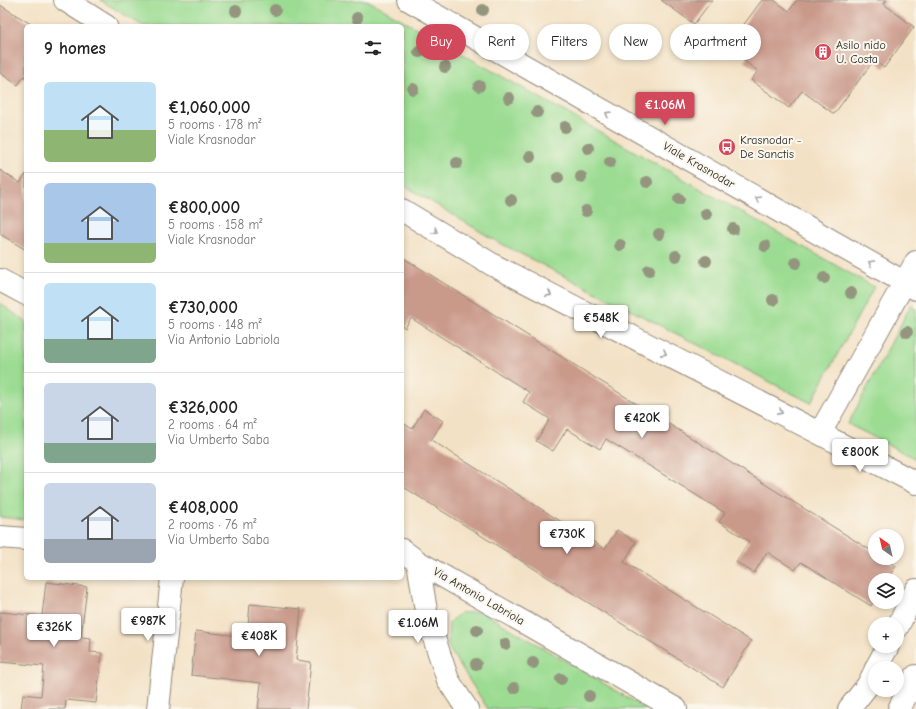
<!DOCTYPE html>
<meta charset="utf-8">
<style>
:root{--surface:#fff;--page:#f2f2f2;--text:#222;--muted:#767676;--line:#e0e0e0;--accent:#d1495b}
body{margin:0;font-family:"Comic Neue",sans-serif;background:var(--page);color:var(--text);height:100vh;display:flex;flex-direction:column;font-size:15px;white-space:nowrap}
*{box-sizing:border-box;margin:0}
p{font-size:13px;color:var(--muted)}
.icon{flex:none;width:22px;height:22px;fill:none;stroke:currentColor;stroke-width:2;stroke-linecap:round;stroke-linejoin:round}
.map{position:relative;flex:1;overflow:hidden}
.panel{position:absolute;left:24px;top:24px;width:380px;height:556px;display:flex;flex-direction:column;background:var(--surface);border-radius:6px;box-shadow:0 2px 6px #0003}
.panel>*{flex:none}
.banner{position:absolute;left:416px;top:24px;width:380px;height:36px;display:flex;gap:8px}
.needle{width:26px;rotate:326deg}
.controls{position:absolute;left:868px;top:529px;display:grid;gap:8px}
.controls a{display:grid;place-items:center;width:36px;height:36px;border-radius:50%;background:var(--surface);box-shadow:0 2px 6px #0003;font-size:20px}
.price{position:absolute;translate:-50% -34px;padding:0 9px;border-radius:4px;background:#fff;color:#222;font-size:13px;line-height:26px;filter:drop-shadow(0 1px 2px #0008)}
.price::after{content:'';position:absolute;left:50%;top:24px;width:12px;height:9px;margin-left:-6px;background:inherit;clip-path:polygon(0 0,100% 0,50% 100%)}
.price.on{background:var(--accent);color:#fff}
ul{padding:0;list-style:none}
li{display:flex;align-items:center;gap:12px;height:100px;padding:0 20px}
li+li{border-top:1px solid var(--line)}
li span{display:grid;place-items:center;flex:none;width:112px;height:80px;border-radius:6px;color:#555}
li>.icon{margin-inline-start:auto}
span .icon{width:48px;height:48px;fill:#fffc;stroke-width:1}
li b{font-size:17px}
h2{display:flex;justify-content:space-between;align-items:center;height:48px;padding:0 20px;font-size:17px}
.tag{padding:0 14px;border-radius:18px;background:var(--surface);box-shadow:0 2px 6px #0003;font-size:14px;line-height:36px}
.tag.on{background:var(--accent);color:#fff}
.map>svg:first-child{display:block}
.green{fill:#9bdc92;stroke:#63845e}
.building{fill:#c9998a}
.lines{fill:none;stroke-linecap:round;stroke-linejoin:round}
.minor-casing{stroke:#8f8678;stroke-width:24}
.minor{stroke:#fff;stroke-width:22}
.tree{fill:#94957f}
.oneway{stroke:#a0a0a0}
.labels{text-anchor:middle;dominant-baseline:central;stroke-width:4;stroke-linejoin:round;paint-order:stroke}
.poi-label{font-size:12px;fill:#2b2b2b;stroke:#fbf7ec;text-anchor:start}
.street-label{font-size:12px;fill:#2b2b2b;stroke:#fbf7ec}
</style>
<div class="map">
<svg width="916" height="709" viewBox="0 0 916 709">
<rect width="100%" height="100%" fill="#fbf7ec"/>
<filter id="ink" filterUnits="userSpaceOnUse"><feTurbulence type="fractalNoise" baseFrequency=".025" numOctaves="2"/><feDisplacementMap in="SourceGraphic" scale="8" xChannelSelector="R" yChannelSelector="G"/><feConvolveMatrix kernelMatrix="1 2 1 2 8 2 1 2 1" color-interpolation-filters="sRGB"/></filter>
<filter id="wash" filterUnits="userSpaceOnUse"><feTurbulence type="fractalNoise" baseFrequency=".012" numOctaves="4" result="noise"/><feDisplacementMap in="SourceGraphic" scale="16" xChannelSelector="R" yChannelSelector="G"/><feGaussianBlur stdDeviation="0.9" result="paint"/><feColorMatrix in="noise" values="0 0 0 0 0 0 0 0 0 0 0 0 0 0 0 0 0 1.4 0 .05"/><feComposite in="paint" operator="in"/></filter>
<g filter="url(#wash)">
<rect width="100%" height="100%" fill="#f3e1c5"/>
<g class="green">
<path d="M 100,0 L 367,0 L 874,287 L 811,403 L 496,241 L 402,184 L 402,26 L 143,26 Z"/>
<path d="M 0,303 L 26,322 L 26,520 L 0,517 Z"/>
<path d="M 911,305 L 916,308 L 916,459 L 848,424 Z"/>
<path d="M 482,612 L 647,709 L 488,709 L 448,647 L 449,623 L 460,613 Z"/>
</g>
<g id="blocks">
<g class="building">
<path d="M 661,0 L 712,0 L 694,24 Z"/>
<path d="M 762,0 L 774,0 L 789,11 L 797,0 L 887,0 L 884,4 L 914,27 L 884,68 L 874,60 L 834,114 L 802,91 L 789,108 L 751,80 L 758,71 L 744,61 L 756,44 L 739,31 Z"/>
<path d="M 0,5 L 34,26 L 26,26 L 26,78 L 24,76 L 18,85 L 0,73 Z"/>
<path d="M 0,170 L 20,183 L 26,174 L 26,250 L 0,234 Z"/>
<path d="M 402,257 L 875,553 L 875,558 L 883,558 L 896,566 L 887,580 L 875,580 L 875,599 L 871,606 L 801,562 L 795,570 L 767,552 L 754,573 L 736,562 L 749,541 L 719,522 L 725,513 L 606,439 L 600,449 L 567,429 L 553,451 L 536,441 L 550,419 L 523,402 L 529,392 L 411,318 L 405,328 L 402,326 Z"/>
<path d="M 424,409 L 443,421 L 431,440 L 605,549 L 617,530 L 636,542 L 624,562 L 751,641 L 723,687 L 402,486 L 402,422 L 412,429 Z"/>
<path d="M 46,582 L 87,587 L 81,637 L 91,638 L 90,652 L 102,653 L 96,703 L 66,700 L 65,709 L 21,709 L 23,694 L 41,696 L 44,666 L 0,662 L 0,612 L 42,616 Z"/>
<path d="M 250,604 L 301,609 L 296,660 L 311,662 L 306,709 L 258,709 L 261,683 L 191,675 L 196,631 L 247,637 Z"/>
</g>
</g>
</g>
<g filter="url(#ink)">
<use href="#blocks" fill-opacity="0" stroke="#8f8678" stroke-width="1"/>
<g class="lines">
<defs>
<g id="minor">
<path d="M 65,0 L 106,26"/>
<path d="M 409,0 L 916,289"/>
<path d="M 402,210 L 493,265 L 916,483"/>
<path d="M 0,280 L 26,294"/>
<path d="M 820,433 L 916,262"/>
<path d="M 0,537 L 26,539"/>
<path d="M 402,550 L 418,562 L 676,709"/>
<path d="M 418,562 L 427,617 L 448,680 L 467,709"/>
<path d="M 897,628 L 916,590"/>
<path d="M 876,668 L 888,646"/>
<path d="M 158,709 L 172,578"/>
<path d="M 849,709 L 868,685 L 875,671"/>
<path d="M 899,709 L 916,676"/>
</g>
</defs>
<use href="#minor" class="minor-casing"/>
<use href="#minor" class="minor"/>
</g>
<g class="tree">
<circle cx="275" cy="10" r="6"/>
<circle cx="483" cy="10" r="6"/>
<circle cx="236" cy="11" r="6"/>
<circle cx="357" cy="18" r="6"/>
<circle cx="419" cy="52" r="6"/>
<circle cx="445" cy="67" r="6"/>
<circle cx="479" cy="86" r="6"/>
<circle cx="413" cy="89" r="6"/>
<circle cx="509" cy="98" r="6"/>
<circle cx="537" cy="112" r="6"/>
<circle cx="565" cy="127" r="6"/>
<circle cx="588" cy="148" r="6"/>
<circle cx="530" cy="157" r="6"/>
<circle cx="610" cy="162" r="6"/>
<circle cx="457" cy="163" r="6"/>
<circle cx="581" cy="177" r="6"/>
<circle cx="558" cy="178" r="6"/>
<circle cx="647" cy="182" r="6"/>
<circle cx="679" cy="199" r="6"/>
<circle cx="511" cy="200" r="6"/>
<circle cx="586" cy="211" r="6"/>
<circle cx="706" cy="214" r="6"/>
<circle cx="733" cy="229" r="6"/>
<circle cx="659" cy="234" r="6"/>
<circle cx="620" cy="245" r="6"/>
<circle cx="765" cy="246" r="6"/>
<circle cx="676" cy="256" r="6"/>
<circle cx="706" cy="261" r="6"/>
<circle cx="796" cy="263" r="6"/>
<circle cx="649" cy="270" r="6"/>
<circle cx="824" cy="278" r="6"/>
<circle cx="851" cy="293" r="6"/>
<circle cx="773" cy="300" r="6"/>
<circle cx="907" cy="332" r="6"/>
<circle cx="477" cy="630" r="6"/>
<circle cx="505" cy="644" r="6"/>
<circle cx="533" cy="663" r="6"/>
<circle cx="476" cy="664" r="6"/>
<circle cx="561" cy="679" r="6"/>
<circle cx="514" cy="688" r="6"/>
<circle cx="589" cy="696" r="6"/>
</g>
<defs><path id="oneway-chevron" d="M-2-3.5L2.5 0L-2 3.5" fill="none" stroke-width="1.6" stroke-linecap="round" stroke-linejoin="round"/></defs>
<g class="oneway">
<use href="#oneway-chevron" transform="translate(608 114) rotate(-150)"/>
<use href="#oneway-chevron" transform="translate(758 199) rotate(-150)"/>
<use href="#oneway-chevron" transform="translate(435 231) rotate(32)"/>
<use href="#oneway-chevron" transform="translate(871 263) rotate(-150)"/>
<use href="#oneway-chevron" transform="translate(549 294) rotate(27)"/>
<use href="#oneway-chevron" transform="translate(664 353) rotate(28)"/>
<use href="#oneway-chevron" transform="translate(780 412) rotate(27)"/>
</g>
</g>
<defs>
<symbol id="building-disc" viewBox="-11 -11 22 22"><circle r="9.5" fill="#d1495b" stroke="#fbf7ec"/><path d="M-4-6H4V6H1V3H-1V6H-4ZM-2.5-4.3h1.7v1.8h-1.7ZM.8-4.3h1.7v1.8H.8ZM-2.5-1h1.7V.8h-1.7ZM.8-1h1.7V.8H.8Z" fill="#fff"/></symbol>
<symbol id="bus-disc" viewBox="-11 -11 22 22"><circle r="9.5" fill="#d1495b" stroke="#fbf7ec"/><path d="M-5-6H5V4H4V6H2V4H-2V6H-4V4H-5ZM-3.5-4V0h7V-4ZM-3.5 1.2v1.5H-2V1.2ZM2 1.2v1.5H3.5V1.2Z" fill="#fff"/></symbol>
</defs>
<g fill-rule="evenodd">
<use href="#building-disc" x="813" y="42" width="20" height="20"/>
<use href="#bus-disc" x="717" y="137" width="20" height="20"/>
</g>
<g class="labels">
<g class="poi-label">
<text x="836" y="45">Asilo nido<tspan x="836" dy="14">U. Costa</tspan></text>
<text x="740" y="140">Krasnodar -<tspan x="740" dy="14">De Sanctis</tspan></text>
</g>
<g class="street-label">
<text transform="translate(699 165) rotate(30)">Viale Krasnodar</text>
<text transform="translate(479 596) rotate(30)">Via Antonio Labriola</text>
</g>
</g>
</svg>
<div class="controls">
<a><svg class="needle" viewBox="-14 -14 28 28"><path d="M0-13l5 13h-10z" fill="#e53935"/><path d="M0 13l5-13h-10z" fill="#767676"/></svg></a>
<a><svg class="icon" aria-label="layers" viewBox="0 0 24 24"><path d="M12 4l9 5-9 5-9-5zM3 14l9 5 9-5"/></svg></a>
<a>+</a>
<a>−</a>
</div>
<b class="price on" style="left:665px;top:126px">€1.06M</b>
<b class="price" style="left:601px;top:339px">€548K</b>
<b class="price" style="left:642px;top:439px">€420K</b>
<b class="price" style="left:860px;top:473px">€800K</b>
<b class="price" style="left:567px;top:555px">€730K</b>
<b class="price" style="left:148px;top:642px">€987K</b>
<b class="price" style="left:418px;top:644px">€1.06M</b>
<b class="price" style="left:54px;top:648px">€326K</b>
<b class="price" style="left:259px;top:657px">€408K</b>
<div class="banner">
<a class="tag on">Buy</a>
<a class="tag">Rent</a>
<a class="tag">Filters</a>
<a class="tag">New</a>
<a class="tag">Apartment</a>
</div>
<section class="panel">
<h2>9 homes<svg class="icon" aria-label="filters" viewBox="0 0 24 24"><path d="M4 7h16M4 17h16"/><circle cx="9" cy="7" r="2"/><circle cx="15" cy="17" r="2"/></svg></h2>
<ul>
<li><span style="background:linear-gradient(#bfe0f5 60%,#8fb573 0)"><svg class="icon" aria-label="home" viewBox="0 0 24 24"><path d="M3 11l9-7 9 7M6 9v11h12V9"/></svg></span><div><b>€1,060,000</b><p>5 rooms · 178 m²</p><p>Viale Krasnodar</p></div></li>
<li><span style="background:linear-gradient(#a9c7e8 75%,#8fb573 0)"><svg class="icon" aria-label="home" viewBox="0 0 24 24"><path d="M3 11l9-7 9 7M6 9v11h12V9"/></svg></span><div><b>€800,000</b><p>5 rooms · 158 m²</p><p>Viale Krasnodar</p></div></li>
<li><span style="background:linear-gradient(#bfe0f5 70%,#7fa58c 0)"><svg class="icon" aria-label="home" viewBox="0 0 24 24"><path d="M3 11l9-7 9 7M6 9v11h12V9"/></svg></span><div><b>€730,000</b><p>5 rooms · 148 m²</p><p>Via Antonio Labriola</p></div></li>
<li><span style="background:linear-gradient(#c9d6e8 75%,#7fa58c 0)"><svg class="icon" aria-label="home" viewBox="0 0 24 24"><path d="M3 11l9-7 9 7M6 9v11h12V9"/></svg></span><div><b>€326,000</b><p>2 rooms · 64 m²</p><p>Via Umberto Saba</p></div></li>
<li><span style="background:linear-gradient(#c9d6e8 70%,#9aa5b1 0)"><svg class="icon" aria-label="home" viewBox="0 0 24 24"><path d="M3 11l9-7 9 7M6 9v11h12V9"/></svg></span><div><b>€408,000</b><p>2 rooms · 76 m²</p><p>Via Umberto Saba</p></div></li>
</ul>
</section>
</div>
